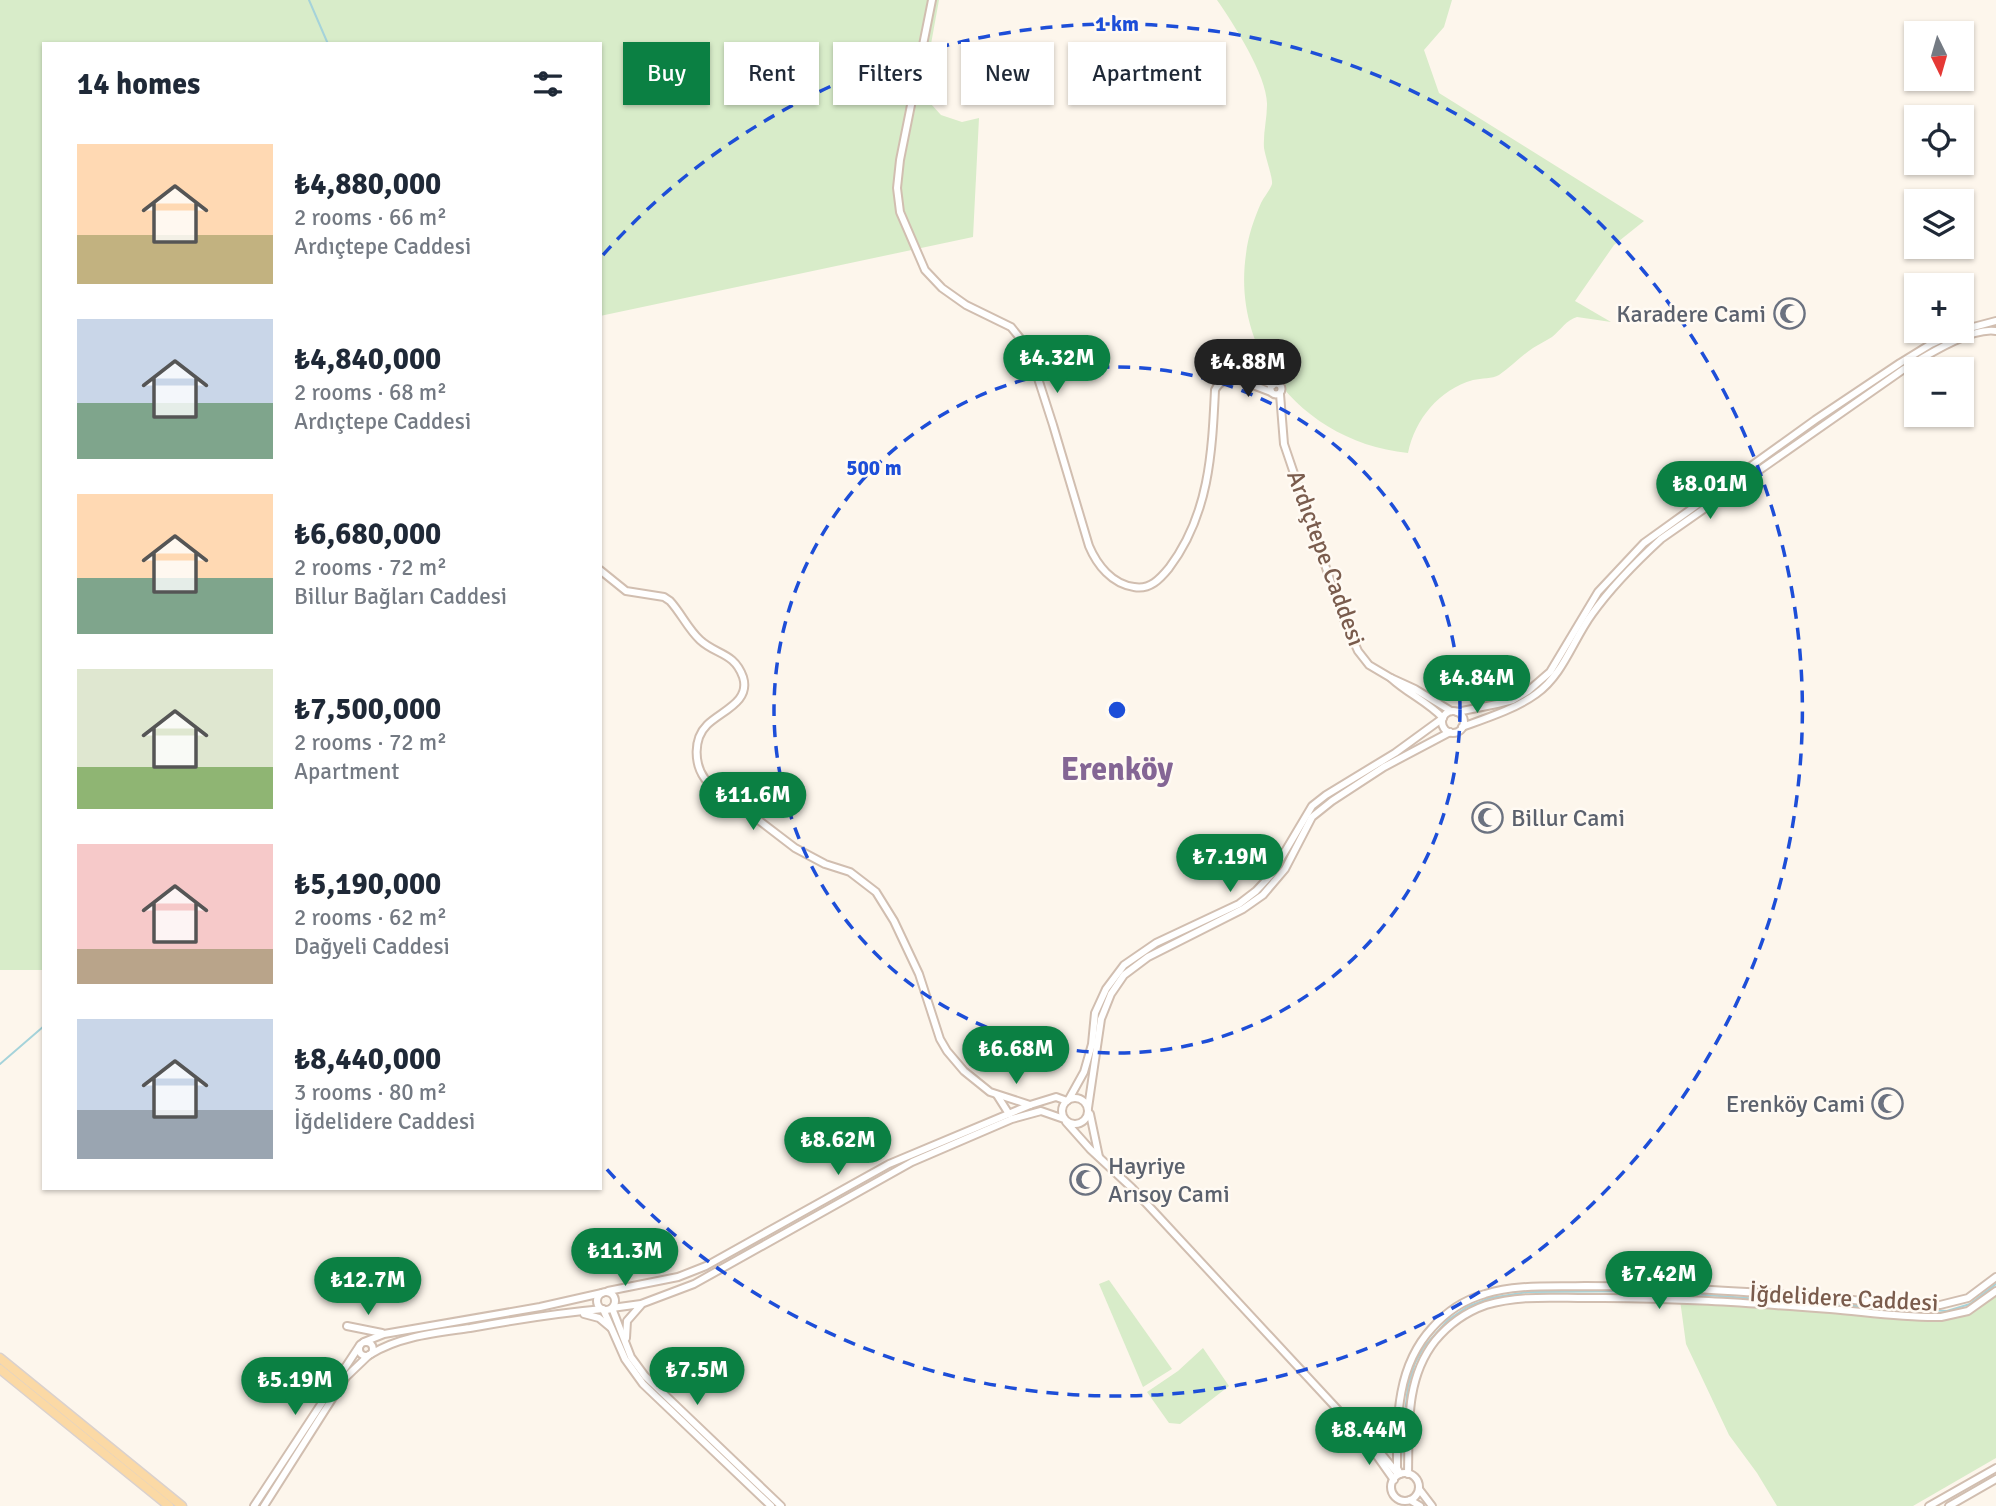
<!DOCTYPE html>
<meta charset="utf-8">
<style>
:root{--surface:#fff;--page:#f2f2f3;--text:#1f2937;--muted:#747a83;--accent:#0b8043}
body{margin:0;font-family:Signika,sans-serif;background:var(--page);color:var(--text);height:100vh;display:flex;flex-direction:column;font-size:26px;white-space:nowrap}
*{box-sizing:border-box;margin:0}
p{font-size:23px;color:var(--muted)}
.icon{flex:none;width:38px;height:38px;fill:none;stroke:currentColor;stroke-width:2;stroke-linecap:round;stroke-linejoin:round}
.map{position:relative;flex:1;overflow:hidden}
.side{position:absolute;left:42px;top:42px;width:560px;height:1148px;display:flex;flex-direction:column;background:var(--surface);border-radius:0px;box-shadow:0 2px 5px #0004}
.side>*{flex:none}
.hud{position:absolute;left:623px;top:42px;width:665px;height:63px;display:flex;gap:14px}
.needle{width:46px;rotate:175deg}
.buttons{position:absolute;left:1904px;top:21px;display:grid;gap:14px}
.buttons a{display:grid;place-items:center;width:70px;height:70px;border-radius:0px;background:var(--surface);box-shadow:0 2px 5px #0004;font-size:35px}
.price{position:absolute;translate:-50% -60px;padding:0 16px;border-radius:24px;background:var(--accent);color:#fff;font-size:23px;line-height:46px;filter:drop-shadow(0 2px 4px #0008)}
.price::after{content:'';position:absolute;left:50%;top:42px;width:21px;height:16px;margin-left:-10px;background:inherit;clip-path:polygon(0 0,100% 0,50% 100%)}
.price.active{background:#222;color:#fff}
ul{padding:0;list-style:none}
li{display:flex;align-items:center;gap:21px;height:175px;padding:0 35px}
li span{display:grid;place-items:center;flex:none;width:196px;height:140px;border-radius:0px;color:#555}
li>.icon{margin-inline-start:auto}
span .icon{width:84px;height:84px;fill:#fffc;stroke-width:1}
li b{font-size:30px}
h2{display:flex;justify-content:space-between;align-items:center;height:84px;padding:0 35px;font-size:30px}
.pill{padding:0 24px;border-radius:0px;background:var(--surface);box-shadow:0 2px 5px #0004;font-size:24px;line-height:63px}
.pill.active{background:var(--accent);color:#fff}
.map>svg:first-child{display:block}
.green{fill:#d8ecc9}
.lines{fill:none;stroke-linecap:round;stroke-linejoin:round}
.stream{stroke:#a5d3da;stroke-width:2}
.minor-casing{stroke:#d1beb0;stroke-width:10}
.major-casing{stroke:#dad1cd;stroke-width:11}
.minor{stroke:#fff;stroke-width:6}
.major{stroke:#fbd9a5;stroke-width:8}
.ring{fill:none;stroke:#1d4ed8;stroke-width:3.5;stroke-dasharray:12 9}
.labels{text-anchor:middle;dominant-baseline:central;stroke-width:5;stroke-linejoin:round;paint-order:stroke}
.worship-label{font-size:24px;fill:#5b616d;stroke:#fffaf3;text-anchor:end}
.street-label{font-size:24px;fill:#7a5c4d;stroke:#fffaf3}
.district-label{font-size:32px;font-weight:bold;fill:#846695;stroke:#fffaf3}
.centre{fill:#1d4ed8;stroke:#fffaf3;stroke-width:3.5}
.ring-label{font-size:21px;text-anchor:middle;font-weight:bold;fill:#1d4ed8;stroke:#fffaf3;stroke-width:5;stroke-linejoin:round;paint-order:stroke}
</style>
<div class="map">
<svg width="1996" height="1506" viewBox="0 0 1996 1506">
<rect width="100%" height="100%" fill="#fdf6ec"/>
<g class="green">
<path d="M 0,0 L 939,0 L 925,77 L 930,88 L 931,104 L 941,115 L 962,122 L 979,118 L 973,237 L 600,316 L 600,44 L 44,44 L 44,970 L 0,970 Z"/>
<path d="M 1217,0 L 1452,0 L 1444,27 L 1424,50 L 1439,93 L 1644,221 L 1614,245 L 1575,301 L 1611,322 L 1577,317 C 1566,320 1561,330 1552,337 C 1546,341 1539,344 1533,348 C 1521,356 1511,367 1499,375 C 1492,379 1482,378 1473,380 C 1439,390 1415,419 1408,453 C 1307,443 1231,357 1246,254 C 1248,236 1254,219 1261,203 C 1264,197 1270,190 1272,184 C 1273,178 1265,156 1264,148 C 1263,133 1267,119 1267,105 C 1268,77 1233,23 1217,0 Z"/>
<path d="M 1109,1280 L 1172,1369 L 1143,1387 L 1099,1284 Z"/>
<path d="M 1996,1292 L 1996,1458 L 1913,1506 L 1777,1506 L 1757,1473 L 1729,1435 L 1686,1344 L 1680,1300 L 1849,1312 L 1959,1315 Z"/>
<path d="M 1203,1348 L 1229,1386 L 1180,1424 L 1169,1423 L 1147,1392 L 1178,1371 Z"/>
</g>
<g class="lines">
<g class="stream">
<path d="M 309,0 L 328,44"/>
<path d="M 0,1064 L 44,1026"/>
<path d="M 1838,1305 L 1947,1311 L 1970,1304 L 1996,1284"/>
<path d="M 1403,1431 L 1408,1386 L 1415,1363 L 1423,1348 L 1448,1320 L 1467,1307 L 1490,1298 L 1528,1292 L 1652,1291 L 1827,1304"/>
<path d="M 1401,1462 L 1402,1443"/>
</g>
<defs>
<g id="minor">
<path d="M 932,0 L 900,160 L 897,188 L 900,212 L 925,270 L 942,288 L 966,305 L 1011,327 L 1024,343 L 1034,366 L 1053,425 L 1089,546 C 1097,565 1112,584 1134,587 C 1150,590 1160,579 1169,568 C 1209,515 1212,454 1215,390 C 1224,371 1257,378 1273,385"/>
<path d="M 1962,330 L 1996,321"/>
<path d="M 1237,379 L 1271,392"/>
<circle cx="1276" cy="389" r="5.5"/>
<path d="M 1280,394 L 1284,444 L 1342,615 L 1358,651 L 1369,665 L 1391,678"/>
<path d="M 600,570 L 626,591 L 664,597 L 670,601 C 681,613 688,629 700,640 C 716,655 734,652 743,677 C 751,702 721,711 707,725 C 693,739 694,764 705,779 L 795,848 L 825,864 L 850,872 L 876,892 L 894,921 L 919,974 L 940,1039 L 947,1051 L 964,1071 L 990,1092 L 1030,1105"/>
<circle cx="1453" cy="722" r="11"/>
<path d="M 1457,712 L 1497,704 L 1513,700 L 1528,691 L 1550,672 L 1598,592 L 1644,543 L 1815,420 L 1900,363 L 1931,344 L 1961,331"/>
<path d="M 1462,727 C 1487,718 1515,709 1536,694 C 1563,675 1573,640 1592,614 C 1612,586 1636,562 1661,539 L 1904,369 C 1926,356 1971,327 1996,331"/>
<path d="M 997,1095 L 1009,1114"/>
<circle cx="1075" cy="1111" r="13"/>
<path d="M 1069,1099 L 1084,1072 L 1092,1044 L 1095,1013 L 1106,989 L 1124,965 L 1156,943 L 1239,904 L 1256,891 L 1271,875 L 1312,806 L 1326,795 L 1395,753 L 1443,718 C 1428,702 1407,693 1391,678 L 1415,689 L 1451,711"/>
<path d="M 1088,1108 L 1101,1019 L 1111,994 L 1124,975 L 1148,957 L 1243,909 L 1263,895 L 1285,869 L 1312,817 L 1332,801 L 1384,767 L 1450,732"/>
<path d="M 1090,1114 L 1099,1157"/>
<path d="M 1066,1122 L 1090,1149 L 1132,1188 L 1365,1439 L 1394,1480"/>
<path d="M 608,1291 L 678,1277 L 706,1266 L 889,1164 L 1030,1105 L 1056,1097 L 1067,1101"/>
<circle cx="606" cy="1301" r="9"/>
<path d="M 584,1314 L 599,1318 L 611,1328"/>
<path d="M 347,1326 L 382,1333"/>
<path d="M 626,1338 L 627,1321 L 641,1305"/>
<path d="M 364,1342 L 384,1334 L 540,1307 L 602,1293"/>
<circle cx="366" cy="1349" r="7"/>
<path d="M 371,1354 C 400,1336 436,1333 470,1328 C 514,1320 558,1313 603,1309 L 625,1359 L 643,1384 L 771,1506"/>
<path d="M 1379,1451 L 1397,1473"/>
<circle cx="1405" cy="1487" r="14"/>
<path d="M 1400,1474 L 1397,1468 C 1397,1419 1396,1367 1432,1328 C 1446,1312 1464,1300 1485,1294 C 1517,1284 1552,1287 1585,1286 C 1667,1286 1747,1292 1829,1298 C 1865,1300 1903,1307 1940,1305 L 1968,1298 L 1996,1277"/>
<path d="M 1408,1474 C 1409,1428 1405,1379 1435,1341 C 1448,1325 1466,1312 1486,1305 C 1519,1295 1553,1298 1586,1298 C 1668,1297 1749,1303 1830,1309 C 1866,1312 1904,1318 1941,1317 L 1968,1311 L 1996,1291"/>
<path d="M 1419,1489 L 1432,1506"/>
<path d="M 1410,1500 L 1420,1506"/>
<path d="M 254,1506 L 360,1345"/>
<path d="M 264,1506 L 346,1377 L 369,1355"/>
<path d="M 781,1506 L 645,1376 L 631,1357 L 612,1308 L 641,1304 L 694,1284 L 912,1162 L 1012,1119 L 1041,1111 L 1064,1119"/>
<path d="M 1929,1506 L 1996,1468"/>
<path d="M 1949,1506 L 1996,1479"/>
</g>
<g id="major">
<path d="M 0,1358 L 182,1506"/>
<path d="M 0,1369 L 169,1506"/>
</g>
</defs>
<use href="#minor" class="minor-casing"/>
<use href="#major" class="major-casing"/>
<use href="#minor" class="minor"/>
<use href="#major" class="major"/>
</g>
<g class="ring">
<circle cx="1117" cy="710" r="343"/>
<path d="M603 255A686 686 0 1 1 603 1165"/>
</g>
<defs>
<symbol id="mosque-ring" viewBox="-11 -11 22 22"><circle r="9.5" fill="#fffaf3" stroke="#6b7280" stroke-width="1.5"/><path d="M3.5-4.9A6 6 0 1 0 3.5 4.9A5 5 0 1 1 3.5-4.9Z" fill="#6b7280"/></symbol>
</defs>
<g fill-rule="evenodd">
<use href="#mosque-ring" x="1772" y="296" width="35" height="35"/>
<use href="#mosque-ring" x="1470" y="800" width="35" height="35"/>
<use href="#mosque-ring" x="1870" y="1086" width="35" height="35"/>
<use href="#mosque-ring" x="1068" y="1162" width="35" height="35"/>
</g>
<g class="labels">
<g class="worship-label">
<text x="1766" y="314">Karadere Cami</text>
<text x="1511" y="818" text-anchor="start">Billur Cami</text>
<text x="1865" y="1104">Erenköy Cami</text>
<text x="1108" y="1166" text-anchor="start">Hayriye<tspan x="1108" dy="28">Arısoy Cami</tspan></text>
</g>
<g class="street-label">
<text transform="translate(1326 558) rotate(70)">Ardıçtepe Caddesi</text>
<text transform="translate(1844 1298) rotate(3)">İğdelidere Caddesi</text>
</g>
<g class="district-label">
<text x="1117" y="769">Erenköy</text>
</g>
</g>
<circle cx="1117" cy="710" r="10" class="centre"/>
<g class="ring-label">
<text x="1117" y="31">1 km</text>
<text x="874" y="475">500 m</text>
</g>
</svg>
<div class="buttons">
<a><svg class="needle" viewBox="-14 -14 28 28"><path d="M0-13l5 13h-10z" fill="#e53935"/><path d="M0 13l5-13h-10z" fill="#747a83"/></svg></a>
<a><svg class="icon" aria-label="locate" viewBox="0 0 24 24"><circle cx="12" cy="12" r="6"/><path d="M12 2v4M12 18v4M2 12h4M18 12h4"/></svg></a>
<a><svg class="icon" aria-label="layers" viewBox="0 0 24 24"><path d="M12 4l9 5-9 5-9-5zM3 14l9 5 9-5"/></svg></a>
<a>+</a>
<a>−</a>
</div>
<b class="price" style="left:1057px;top:395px">₺4.32M</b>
<b class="price active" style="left:1248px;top:399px">₺4.88M</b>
<b class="price" style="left:1710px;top:521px">₺8.01M</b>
<b class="price" style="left:1477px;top:715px">₺4.84M</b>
<b class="price" style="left:753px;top:832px">₺11.6M</b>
<b class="price" style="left:1230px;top:894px">₺7.19M</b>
<b class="price" style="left:1016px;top:1086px">₺6.68M</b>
<b class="price" style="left:838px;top:1177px">₺8.62M</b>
<b class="price" style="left:625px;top:1288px">₺11.3M</b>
<b class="price" style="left:1659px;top:1311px">₺7.42M</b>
<b class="price" style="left:368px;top:1317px">₺12.7M</b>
<b class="price" style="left:697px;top:1407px">₺7.5M</b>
<b class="price" style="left:295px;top:1417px">₺5.19M</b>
<b class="price" style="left:1369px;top:1467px">₺8.44M</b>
<div class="hud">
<a class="pill active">Buy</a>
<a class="pill">Rent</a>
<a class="pill">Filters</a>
<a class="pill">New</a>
<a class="pill">Apartment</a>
</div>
<section class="side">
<h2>14 homes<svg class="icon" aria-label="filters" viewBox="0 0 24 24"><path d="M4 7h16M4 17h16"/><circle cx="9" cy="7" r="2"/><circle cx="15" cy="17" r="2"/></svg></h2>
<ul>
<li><span style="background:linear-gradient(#ffd9b3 65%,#c2b280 0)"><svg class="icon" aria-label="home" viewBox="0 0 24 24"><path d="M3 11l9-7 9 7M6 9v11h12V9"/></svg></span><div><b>₺4,880,000</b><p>2 rooms · 66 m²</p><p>Ardıçtepe Caddesi</p></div></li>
<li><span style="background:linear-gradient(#c9d6e8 60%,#7fa58c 0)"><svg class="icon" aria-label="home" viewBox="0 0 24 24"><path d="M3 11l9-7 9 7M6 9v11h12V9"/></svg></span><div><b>₺4,840,000</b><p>2 rooms · 68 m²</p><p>Ardıçtepe Caddesi</p></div></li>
<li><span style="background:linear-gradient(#ffd9b3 60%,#7fa58c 0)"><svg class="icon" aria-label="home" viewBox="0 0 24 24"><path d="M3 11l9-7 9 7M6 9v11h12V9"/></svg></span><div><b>₺6,680,000</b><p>2 rooms · 72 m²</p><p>Billur Bağları Caddesi</p></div></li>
<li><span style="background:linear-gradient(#dfe7d0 70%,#8fb573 0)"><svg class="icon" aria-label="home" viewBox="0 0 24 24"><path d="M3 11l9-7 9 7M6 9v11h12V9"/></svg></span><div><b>₺7,500,000</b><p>2 rooms · 72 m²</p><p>Apartment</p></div></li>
<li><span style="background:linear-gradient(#f6c9c9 75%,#b9a48a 0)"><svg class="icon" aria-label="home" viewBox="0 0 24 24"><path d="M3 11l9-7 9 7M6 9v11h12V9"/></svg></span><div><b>₺5,190,000</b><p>2 rooms · 62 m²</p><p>Dağyeli Caddesi</p></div></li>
<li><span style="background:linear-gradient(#c9d6e8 65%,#9aa5b1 0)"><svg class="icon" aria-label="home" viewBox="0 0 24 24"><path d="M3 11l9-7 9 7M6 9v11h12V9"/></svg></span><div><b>₺8,440,000</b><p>3 rooms · 80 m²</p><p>İğdelidere Caddesi</p></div></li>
</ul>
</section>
</div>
